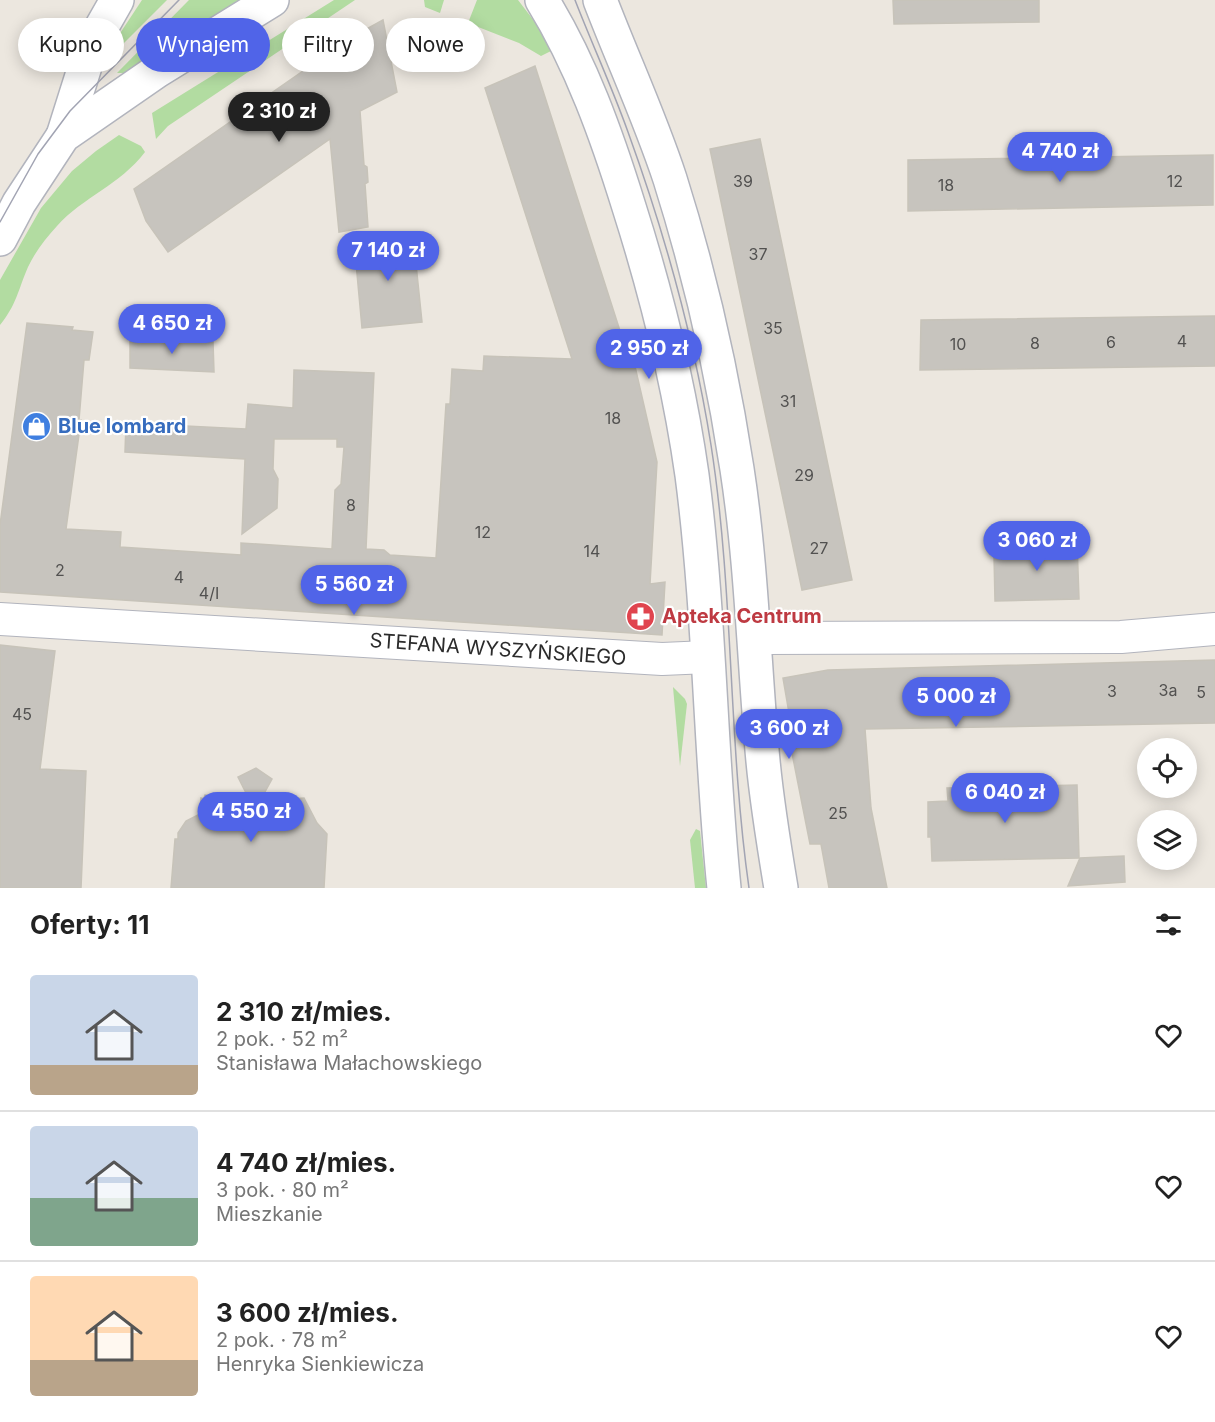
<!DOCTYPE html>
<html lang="pl">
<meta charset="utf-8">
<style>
:root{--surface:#fff;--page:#f6f6f6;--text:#222;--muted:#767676;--line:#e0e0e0;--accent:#5064e8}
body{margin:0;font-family:Inter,sans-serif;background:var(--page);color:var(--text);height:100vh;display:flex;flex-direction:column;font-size:22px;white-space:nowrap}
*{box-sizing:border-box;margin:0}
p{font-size:20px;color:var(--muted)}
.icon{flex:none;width:33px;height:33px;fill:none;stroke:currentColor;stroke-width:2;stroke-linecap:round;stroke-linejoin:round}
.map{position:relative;height:888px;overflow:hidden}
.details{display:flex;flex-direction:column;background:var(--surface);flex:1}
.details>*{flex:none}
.guide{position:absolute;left:18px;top:18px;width:600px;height:54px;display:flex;gap:12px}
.tools{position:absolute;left:1137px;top:738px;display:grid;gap:12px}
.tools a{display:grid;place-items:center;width:60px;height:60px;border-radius:50%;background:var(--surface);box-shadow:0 3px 15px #0003;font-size:30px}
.price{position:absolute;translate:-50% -51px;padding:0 14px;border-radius:21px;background:var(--accent);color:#fff;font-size:20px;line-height:39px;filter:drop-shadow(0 2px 3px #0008)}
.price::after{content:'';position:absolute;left:50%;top:36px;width:18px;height:14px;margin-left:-9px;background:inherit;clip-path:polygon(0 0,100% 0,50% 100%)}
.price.on{background:#222;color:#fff}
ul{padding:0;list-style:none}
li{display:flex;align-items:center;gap:18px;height:150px;padding:0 30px}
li+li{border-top:2px solid var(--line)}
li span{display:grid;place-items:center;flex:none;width:168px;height:120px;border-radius:6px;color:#555}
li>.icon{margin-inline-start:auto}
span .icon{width:72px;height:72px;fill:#fffc;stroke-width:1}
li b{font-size:26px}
h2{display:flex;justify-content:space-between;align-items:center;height:72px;padding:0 30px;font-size:26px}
.chip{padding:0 21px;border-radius:27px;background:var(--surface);box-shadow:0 3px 15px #0003;font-size:21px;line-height:54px}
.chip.on{background:var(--accent);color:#fff}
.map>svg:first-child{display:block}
.green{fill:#b2dca1}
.building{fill:#c7c4be;stroke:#c7c3b9;stroke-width:1.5}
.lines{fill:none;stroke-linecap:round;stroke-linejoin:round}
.minor-casing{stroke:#b2b4bd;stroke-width:34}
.tertiary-casing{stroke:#b2b4bd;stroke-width:36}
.secondary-casing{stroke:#b2b4bd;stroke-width:36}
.minor{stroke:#fff;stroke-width:32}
.tertiary{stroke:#fff;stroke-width:33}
.secondary{stroke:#fff;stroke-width:33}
.tram{stroke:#a2a4b3;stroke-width:1.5}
.labels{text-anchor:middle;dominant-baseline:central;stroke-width:4.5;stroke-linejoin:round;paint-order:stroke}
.number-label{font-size:16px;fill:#525150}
.shop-label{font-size:20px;font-weight:bold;fill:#366cbe;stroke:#fff;text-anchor:start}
.health-label{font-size:20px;font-weight:bold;fill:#be3a42;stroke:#fff;text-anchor:start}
.street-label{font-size:20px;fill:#2b2b2b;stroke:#fff}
</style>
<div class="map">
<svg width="1215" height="888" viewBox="0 0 1215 888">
<rect width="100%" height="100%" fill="#ece7df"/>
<g class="green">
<path d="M 142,0 L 167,0 L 106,61 L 107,53 Z"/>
<path d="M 189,0 L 242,0 L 126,73 L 117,73 Z"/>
<path d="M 334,0 L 355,0 L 168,126 L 156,139 L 152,113 Z"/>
<path d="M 424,0 L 444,0 L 440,13 L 425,7 Z"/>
<path d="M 477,0 L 518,0 L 538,26 L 551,51 L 541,56 L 519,43 L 468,23 Z"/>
<path d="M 119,135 L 141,146 L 145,152 C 120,185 83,197 57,226 C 46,238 35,252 28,267 C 18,290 17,304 0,325 L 0,280 L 41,208 L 72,171 L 96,151 Z"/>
<path d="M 673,687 L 685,699 L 687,704 L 680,766 Z"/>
<path d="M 696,829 L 700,831 L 706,888 L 695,888 L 690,840 Z"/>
</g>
<g class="building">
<path d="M 893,0 L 1039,0 L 1039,22 L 894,24 Z"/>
<path d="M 383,20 L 397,92 L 360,111 L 364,165 L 367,167 L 368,182 L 365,184 L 368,227 L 339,232 L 330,139 L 168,252 L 146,221 L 134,189 L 323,57 L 323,53 Z"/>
<path d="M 535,66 L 630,362 L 634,362 L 657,462 L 650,584 L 665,582 L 662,635 L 0,592 L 0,525 L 27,323 L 73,327 L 72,330 L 93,332 L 89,360 L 84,360 L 79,420 L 81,420 L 66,529 L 121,532 L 120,547 L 241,555 L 241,543 L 332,549 L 335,490 L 341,484 L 344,447 L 337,447 L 337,439 L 274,439 L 273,469 L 278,479 L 277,508 L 242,534 L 245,459 L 125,452 L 126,423 L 246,429 L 248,404 L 293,408 L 294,370 L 374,373 L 366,549 L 384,550 L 390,555 L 436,558 L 446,404 L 450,404 L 452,369 L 483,371 L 484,356 L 572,359 L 485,88 Z"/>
<path d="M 760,139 L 852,580 L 802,590 L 710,149 Z"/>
<path d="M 1213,155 L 1213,205 L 908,211 L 908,160 Z"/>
<path d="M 413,235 L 422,322 L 362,328 L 354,241 Z"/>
<path d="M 1215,316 L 1215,366 L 920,370 L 921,320 Z"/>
<path d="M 130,337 L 213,342 L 214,372 L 130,368 Z"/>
<path d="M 1009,542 L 1077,542 L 1079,599 L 995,601 L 994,556 L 1009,555 Z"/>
<path d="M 0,645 L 55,651 L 40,769 L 86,771 L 81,888 L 0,888 Z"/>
<path d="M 1215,660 L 1215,723 L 865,729 L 871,808 L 887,888 L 829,888 L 821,844 L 810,844 L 789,738 L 793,736 L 783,678 L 828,670 Z"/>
<path d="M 256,768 L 272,779 L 260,801 L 304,798 L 317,823 L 327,834 L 324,888 L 171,888 L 175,839 L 178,839 L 178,833 L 186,821 L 200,814 L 201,798 L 204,799 L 205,795 L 249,799 L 238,777 Z"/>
<path d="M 1077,785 L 1079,858 L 932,861 L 931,837 L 928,837 L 928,802 L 948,801 L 947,788 Z"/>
<path d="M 1124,856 L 1125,882 L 1068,886 L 1080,858 Z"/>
</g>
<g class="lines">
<defs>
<g id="minor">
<path d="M 0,619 L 662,659 L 708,657"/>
<path d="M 754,638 L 1121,637 L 1215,629"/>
</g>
<g id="tertiary">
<path d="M 63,136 L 92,44 L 117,0"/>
<path d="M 0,239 L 19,203 L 63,136 L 157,71 L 272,0"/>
</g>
<g id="secondary">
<path d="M 542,0 C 581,63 607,136 629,207 C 657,295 679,384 692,475 C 710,612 710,751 724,888"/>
<path d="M 600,0 C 623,60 650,118 670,179 C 700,274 722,371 737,469 C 752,566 754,664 763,761 C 767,804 774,846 781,888"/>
</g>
</defs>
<use href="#minor" class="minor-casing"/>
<use href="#tertiary" class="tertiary-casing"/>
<use href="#secondary" class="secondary-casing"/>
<use href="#minor" class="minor"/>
<use href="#tertiary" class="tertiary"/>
<use href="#secondary" class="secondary"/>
<g class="tram">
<path d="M 575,0 C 592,44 612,87 628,132 C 665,234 694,338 711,445 C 734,592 728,741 749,888"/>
<path d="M 0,222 L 38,154 L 70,111 L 179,0"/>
</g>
</g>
<defs>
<symbol id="shop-disc" viewBox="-11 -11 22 22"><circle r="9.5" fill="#3f7fe0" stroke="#fff"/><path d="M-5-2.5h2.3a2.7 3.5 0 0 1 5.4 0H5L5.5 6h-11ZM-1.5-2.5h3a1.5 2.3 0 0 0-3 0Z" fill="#fff"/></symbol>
<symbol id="pharmacy-disc" viewBox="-11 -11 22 22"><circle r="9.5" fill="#e0444e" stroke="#fff"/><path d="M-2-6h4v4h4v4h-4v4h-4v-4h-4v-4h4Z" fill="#fff"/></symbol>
</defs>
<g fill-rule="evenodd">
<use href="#shop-disc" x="20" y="410" width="33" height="33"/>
<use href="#pharmacy-disc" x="624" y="600" width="33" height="33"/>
</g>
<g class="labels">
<g class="number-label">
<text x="743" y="181">39</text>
<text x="1175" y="181">12</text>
<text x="946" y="185">18</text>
<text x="758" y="254">37</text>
<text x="773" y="328">35</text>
<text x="1182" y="341">4</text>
<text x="1111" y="342">6</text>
<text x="1035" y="343">8</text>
<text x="958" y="344">10</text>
<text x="788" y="401">31</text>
<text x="613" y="418">18</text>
<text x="804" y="475">29</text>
<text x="351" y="505">8</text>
<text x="483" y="532">12</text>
<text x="819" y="548">27</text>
<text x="592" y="551">14</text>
<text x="60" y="570">2</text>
<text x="179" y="577">4</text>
<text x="209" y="593">4/I</text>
<text x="1168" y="690">3a</text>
<text x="1112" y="691">3</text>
<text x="1201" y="692">5</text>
<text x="22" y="714">45</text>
<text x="838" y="813">25</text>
</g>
<g class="shop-label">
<text x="58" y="426">Blue lombard</text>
</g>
<g class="health-label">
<text x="662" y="616">Apteka Centrum</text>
</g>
<g class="street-label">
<text transform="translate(498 649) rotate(4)">STEFANA WYSZYŃSKIEGO</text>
</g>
</g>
</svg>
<div class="tools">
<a><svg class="icon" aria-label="locate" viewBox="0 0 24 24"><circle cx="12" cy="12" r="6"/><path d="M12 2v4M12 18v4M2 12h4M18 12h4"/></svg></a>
<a><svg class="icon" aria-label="layers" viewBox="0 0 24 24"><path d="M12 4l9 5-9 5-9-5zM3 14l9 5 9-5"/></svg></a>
</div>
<b class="price on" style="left:279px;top:143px">2 310 zł</b>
<b class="price" style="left:1060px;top:183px">4 740 zł</b>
<b class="price" style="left:388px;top:282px">7 140 zł</b>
<b class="price" style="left:172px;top:355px">4 650 zł</b>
<b class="price" style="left:649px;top:380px">2 950 zł</b>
<b class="price" style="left:1037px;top:572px">3 060 zł</b>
<b class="price" style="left:354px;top:616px">5 560 zł</b>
<b class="price" style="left:956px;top:728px">5 000 zł</b>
<b class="price" style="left:789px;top:760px">3 600 zł</b>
<b class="price" style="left:1005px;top:824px">6 040 zł</b>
<b class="price" style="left:251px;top:843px">4 550 zł</b>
<div class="guide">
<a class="chip">Kupno</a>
<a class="chip on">Wynajem</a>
<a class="chip">Filtry</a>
<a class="chip">Nowe</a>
</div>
</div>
<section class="details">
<h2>Oferty: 11<svg class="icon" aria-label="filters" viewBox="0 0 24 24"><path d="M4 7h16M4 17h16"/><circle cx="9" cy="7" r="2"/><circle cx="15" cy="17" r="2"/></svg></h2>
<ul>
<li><span style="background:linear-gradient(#c9d6e8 75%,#b9a48a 0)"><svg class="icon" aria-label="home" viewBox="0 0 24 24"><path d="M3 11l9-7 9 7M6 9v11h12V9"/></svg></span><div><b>2 310 zł/mies.</b><p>2 pok. · 52 m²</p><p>Stanisława Małachowskiego</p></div><svg class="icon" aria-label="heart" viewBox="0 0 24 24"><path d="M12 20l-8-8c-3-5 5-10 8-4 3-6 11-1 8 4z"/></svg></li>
<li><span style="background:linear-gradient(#c9d6e8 60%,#7fa58c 0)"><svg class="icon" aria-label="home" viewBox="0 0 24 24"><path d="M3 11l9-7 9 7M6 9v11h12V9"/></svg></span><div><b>4 740 zł/mies.</b><p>3 pok. · 80 m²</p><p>Mieszkanie</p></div><svg class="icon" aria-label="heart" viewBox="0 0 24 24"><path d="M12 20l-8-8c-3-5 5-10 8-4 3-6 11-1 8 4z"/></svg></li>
<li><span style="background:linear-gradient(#ffd9b3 70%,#b9a48a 0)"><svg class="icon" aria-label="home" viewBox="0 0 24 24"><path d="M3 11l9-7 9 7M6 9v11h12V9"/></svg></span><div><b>3 600 zł/mies.</b><p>2 pok. · 78 m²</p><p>Henryka Sienkiewicza</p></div><svg class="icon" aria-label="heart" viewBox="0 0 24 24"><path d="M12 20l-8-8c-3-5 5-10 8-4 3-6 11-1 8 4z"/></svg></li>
</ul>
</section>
